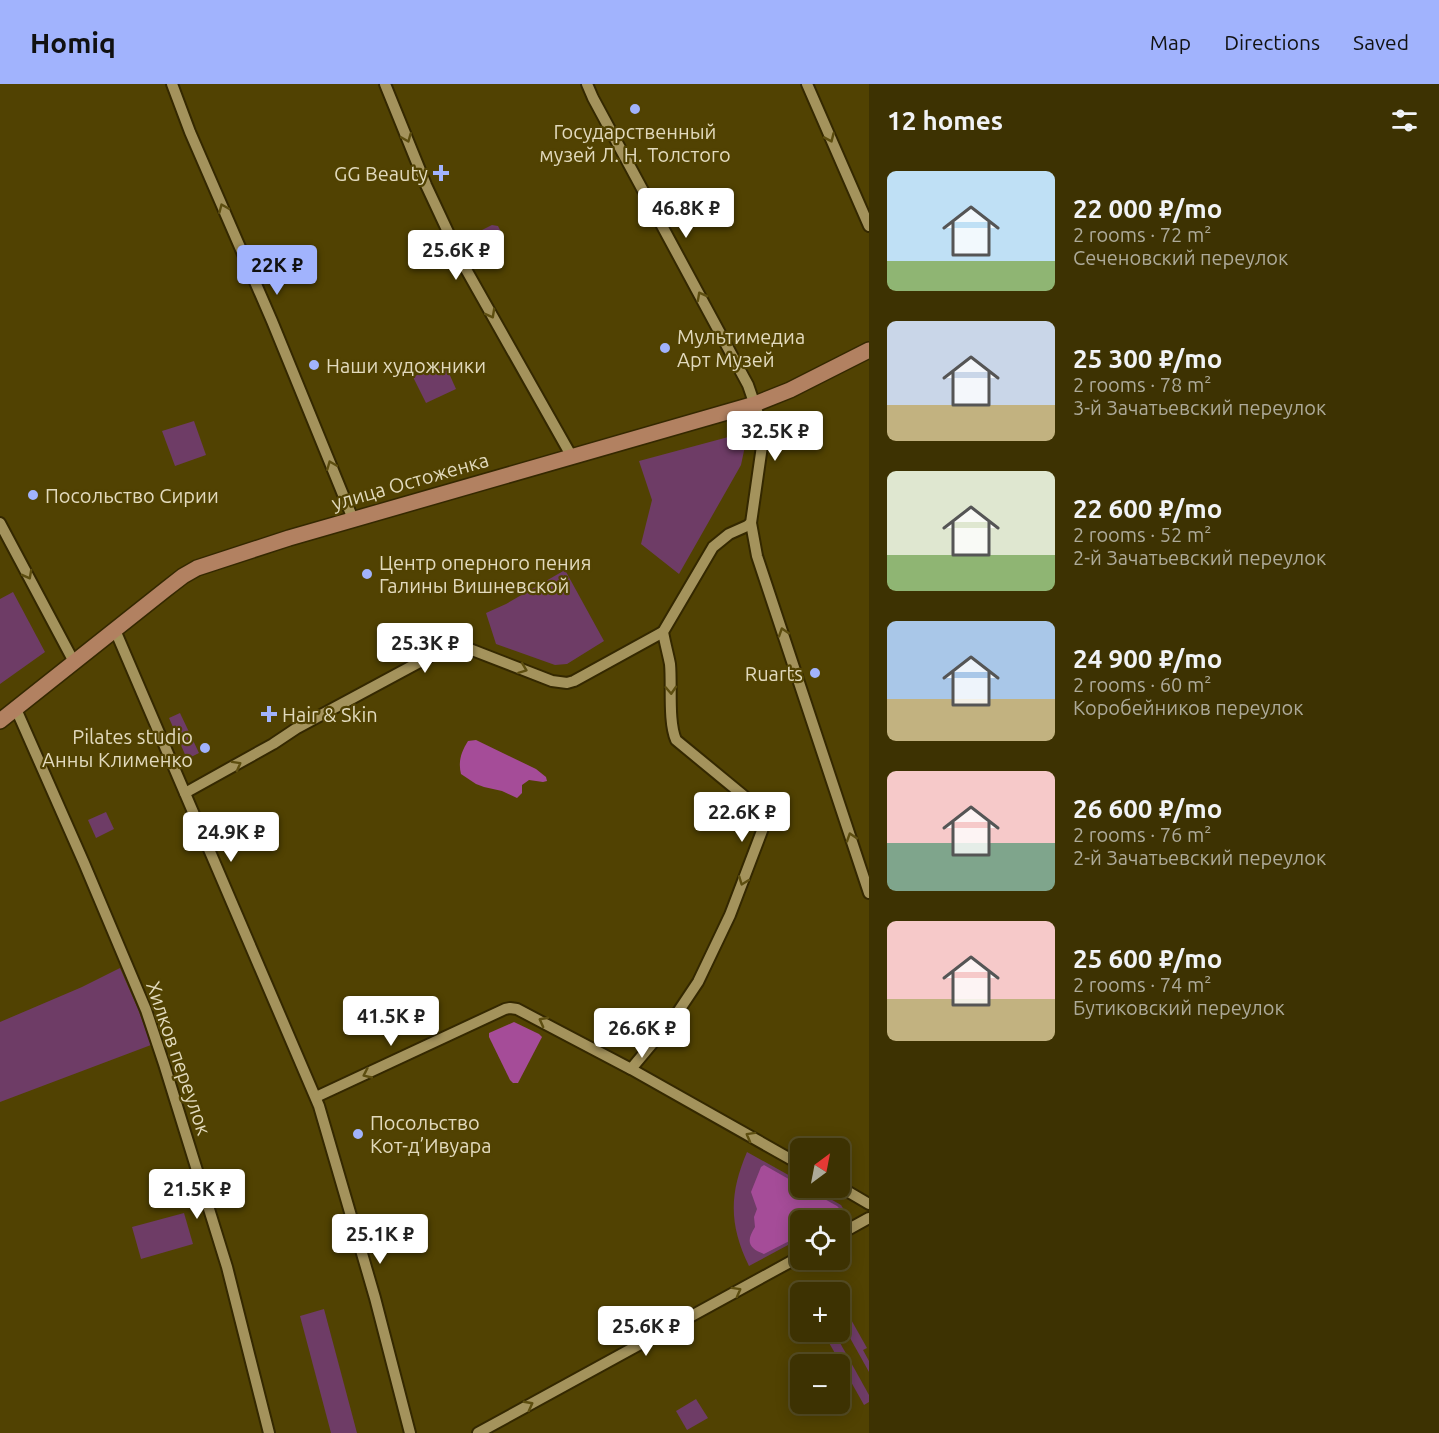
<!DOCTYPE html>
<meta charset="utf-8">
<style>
:root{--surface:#3d3202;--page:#483e11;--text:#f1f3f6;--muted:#adaa99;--line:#564d24;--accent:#a1b3fd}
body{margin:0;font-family:Ubuntu,sans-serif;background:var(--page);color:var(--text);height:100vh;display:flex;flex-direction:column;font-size:22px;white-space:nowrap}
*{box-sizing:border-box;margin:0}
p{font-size:20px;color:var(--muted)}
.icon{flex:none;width:33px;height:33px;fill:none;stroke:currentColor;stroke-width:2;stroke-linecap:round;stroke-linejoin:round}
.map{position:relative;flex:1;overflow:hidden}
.drawer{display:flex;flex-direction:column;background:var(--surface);width:570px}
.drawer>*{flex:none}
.needle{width:39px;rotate:32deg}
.controls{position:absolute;left:790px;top:1054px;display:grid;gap:12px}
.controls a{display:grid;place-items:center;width:60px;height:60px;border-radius:9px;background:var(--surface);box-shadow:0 3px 15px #0003,0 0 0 2px var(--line);font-size:30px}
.price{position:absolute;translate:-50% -51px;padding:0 14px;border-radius:6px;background:#fff;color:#222;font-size:20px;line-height:39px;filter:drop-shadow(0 2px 3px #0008)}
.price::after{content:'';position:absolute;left:50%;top:36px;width:18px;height:14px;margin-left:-9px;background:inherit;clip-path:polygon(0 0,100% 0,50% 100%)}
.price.active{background:var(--accent);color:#111}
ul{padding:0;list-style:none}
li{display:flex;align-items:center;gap:18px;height:150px;padding:0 18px}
li span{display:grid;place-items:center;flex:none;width:168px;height:120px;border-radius:9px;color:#555}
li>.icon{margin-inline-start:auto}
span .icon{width:72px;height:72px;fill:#fffc;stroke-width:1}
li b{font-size:26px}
h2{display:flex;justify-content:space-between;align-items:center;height:72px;padding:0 18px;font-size:26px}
header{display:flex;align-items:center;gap:36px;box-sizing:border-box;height:84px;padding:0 30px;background:var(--accent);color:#111}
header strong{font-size:28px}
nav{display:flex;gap:33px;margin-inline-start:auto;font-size:21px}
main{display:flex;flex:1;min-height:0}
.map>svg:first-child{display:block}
.green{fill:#6e3c66}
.forest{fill:#a54c98}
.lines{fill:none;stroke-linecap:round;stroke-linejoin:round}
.minor-casing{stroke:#342800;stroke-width:14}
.major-casing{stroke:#342800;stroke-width:18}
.minor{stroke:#a4935c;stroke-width:10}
.major{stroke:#b28161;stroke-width:15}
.oneway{stroke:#5d4e10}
.poi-dot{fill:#a1b3fd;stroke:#514202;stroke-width:2}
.labels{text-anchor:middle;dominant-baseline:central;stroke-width:4.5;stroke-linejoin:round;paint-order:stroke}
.poi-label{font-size:20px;fill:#e2dabd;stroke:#514202;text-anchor:start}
.street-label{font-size:20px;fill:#e2dabd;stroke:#514202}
</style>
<header>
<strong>Homiq</strong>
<nav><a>Map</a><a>Directions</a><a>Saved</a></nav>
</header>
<main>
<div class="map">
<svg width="869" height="1349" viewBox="0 0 869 1349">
<rect width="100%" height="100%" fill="#514202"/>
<g class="green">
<path d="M 492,141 L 498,142 L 502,150 L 500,154 L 473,169 L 466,154 Z"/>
<path d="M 444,278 L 456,305 L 426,319 L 413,293 Z"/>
<path d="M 194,337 L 206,371 L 175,382 L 162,347 Z"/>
<path d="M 732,352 L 741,355 L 745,362 L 741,381 L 679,490 L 641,460 L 652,416 L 639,377 Z"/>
<path d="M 565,486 L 604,557 L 567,580 L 555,581 L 496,560 L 486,529 L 506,520 Z"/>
<path d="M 13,508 L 45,568 L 0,600 L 0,515 Z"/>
<path d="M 180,629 L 199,669 L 187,675 L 169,634 Z"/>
<path d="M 106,728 L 114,745 L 96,754 L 88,736 Z"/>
<path d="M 120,884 L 138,925 L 151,961 L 0,1018 L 0,938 L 82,903 Z"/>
<path d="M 747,1068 L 801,1098 L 801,1104 L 811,1104 L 841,1121 L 844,1126 C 838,1142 815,1137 801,1137 L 801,1154 L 749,1182 C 729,1141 729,1110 747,1068 Z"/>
<path d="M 184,1129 L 193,1160 L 141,1175 L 132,1143 Z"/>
<path d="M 840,1216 L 867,1264 L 863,1266 L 869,1277 L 869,1288 L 840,1236 Z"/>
<path d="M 324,1225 L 357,1349 L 331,1349 L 300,1232 Z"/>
<path d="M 823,1248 L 834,1248 L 869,1311 L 869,1318 L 864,1321 Z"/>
<path d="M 696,1315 L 708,1334 L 687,1346 L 676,1327 Z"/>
</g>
<g class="forest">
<path d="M 476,656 L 536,685 L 546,693 L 547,697 L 543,698 L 529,696 L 522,701 L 522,709 L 517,714 L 502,707 L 484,703 L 476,700 L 461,690 C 458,678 461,668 468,657 Z"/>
<path d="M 514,938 L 539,950 L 542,953 L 518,999 L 513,999 L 510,996 L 489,953 L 489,949 Z"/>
<path d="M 764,1081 L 801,1102 L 801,1104 L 805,1104 L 837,1122 L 840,1125 L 837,1132 L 828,1137 L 801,1137 L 801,1151 L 764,1170 C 748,1164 746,1157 755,1143 L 754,1133 L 757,1125 L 751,1108 L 761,1083 Z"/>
</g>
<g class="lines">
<defs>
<g id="minor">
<path d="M 172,0 L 190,48 L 272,237 L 353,435"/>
<path d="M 385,0 L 426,101 L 463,180 L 572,373"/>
<path d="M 587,0 L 593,14 L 748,301 L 759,333 L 762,349 L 762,362 L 751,439 L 757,472 L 869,809"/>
<path d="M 807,0 L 869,142"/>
<path d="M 0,439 L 74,578"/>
<path d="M 115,546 L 319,1022 L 375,1214 L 410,1349"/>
<path d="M 16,625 L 84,779 L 146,926 L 164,980 L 227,1183 L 269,1349"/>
<path d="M 185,709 L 273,660 L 297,644 L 440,567 L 454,563 L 467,564 L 552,597 L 567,599 L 574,597 L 663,548"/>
<path d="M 631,985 L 676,931 L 698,898 L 730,831 L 765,739 L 761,726 L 676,656 C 668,638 672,601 670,580 C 668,570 665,559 663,548 L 713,463 L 729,450 L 747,442 L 751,439"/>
<path d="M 316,1013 L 505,925 L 510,924 L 517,925 L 631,985 L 801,1081"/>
<path d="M 840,1103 L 869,1120"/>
<path d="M 840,1150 L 869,1134"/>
<path d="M 478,1349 L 801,1172"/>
</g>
<path id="major" d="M 0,637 L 165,506 L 183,492 L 197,484 L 289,454 L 755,320 L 790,306 L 869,266"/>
</defs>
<use href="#minor" class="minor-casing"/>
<use href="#major" class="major-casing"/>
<use href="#minor" class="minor"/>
<use href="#major" class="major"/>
</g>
<defs><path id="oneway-chevron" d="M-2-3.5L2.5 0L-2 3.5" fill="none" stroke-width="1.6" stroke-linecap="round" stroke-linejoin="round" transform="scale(1.5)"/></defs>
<g class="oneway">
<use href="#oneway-chevron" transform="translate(407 54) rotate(68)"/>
<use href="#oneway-chevron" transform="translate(830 54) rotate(66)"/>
<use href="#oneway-chevron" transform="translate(223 124) rotate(-113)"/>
<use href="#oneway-chevron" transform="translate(701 212) rotate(-118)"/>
<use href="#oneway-chevron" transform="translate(491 230) rotate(61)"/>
<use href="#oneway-chevron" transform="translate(331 381) rotate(-112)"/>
<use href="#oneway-chevron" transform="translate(28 491) rotate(62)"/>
<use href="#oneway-chevron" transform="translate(783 548) rotate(-108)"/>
<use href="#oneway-chevron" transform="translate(523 585) rotate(21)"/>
<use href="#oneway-chevron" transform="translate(671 606) rotate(87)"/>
<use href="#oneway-chevron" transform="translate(237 681) rotate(-29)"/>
<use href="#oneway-chevron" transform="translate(851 753) rotate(-108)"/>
<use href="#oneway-chevron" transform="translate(743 797) rotate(111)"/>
<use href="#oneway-chevron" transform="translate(543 937) rotate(-152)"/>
<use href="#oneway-chevron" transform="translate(367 990) rotate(155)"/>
<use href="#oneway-chevron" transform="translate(750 1052) rotate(-151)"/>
<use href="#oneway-chevron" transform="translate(737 1207) rotate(-29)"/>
<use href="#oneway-chevron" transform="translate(529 1321) rotate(-28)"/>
</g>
<g class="poi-dot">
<circle cx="635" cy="25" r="6"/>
<path d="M438 80h6v6h6v6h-6v6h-6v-6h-6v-6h6z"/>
<circle cx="665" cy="264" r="6"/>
<circle cx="314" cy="281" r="6"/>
<circle cx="33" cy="411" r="6"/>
<circle cx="367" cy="490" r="6"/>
<circle cx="815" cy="589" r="6"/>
<path d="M266 621h6v6h6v6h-6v6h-6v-6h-6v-6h6z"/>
<circle cx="205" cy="664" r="6"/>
<circle cx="358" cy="1050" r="6"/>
</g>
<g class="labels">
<g class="poi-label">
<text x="635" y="47" text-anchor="middle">Государственный<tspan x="635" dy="23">музей Л. Н. Толстого</tspan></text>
<text x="428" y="89" text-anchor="end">GG Beauty</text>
<text x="677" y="252">Мультимедиа<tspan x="677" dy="23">Арт Музей</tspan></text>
<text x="326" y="281">Наши художники</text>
<text x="45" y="411">Посольство Сирии</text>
<text x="379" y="478">Центр оперного пения<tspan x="379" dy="23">Галины Вишневской</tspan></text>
<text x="803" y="589" text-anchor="end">Ruarts</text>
<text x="282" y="630">Hair &amp; Skin</text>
<text x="193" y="652" text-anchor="end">Pilates studio<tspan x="193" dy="23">Анны Клименко</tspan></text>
<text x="370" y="1038">Посольство<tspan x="370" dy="23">Кот-д’Ивуара</tspan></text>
</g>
<g class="street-label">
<text transform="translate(410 397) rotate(-16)">улица Остоженка</text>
<text transform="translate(179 974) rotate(71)">Хилков переулок</text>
</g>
</g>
</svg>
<div class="controls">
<a><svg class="needle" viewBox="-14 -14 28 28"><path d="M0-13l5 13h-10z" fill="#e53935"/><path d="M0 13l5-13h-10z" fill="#adaa99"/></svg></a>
<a><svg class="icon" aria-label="locate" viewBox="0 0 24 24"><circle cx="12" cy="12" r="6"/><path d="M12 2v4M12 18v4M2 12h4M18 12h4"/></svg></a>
<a>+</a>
<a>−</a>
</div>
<b class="price" style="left:686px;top:155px">46.8K ₽</b>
<b class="price" style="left:456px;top:197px">25.6K ₽</b>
<b class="price active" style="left:277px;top:212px">22K ₽</b>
<b class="price" style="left:775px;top:378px">32.5K ₽</b>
<b class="price" style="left:425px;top:590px">25.3K ₽</b>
<b class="price" style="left:742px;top:759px">22.6K ₽</b>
<b class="price" style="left:231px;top:779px">24.9K ₽</b>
<b class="price" style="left:391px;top:963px">41.5K ₽</b>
<b class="price" style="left:642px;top:975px">26.6K ₽</b>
<b class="price" style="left:197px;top:1136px">21.5K ₽</b>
<b class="price" style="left:380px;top:1181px">25.1K ₽</b>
<b class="price" style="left:646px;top:1273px">25.6K ₽</b>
</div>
<section class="drawer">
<h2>12 homes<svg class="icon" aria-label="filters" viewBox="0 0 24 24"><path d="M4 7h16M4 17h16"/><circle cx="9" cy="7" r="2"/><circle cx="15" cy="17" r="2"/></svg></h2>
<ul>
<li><span style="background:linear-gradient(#bfe0f5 75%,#8fb573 0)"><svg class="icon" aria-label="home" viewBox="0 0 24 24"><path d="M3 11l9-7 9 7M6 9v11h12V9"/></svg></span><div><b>22 000 ₽/mo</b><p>2 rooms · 72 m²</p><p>Сеченовский переулок</p></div></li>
<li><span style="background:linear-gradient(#c9d6e8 70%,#c2b280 0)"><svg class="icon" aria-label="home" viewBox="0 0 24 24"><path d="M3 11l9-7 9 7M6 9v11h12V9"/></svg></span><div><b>25 300 ₽/mo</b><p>2 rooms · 78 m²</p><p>3-й Зачатьевский переулок</p></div></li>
<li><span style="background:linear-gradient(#dfe7d0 70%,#8fb573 0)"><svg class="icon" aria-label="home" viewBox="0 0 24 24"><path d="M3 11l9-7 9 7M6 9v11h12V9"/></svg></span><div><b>22 600 ₽/mo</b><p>2 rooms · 52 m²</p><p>2-й Зачатьевский переулок</p></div></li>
<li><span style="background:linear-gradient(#a9c7e8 65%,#c2b280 0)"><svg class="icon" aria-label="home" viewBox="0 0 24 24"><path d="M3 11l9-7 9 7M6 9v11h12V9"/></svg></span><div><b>24 900 ₽/mo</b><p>2 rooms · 60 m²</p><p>Коробейников переулок</p></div></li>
<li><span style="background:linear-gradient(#f6c9c9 60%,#7fa58c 0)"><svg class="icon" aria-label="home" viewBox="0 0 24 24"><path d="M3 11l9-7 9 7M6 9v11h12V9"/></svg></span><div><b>26 600 ₽/mo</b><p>2 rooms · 76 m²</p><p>2-й Зачатьевский переулок</p></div></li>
<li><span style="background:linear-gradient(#f6c9c9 65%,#c2b280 0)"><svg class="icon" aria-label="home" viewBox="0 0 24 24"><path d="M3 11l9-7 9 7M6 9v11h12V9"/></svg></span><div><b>25 600 ₽/mo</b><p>2 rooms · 74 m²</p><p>Бутиковский переулок</p></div></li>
</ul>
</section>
</main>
